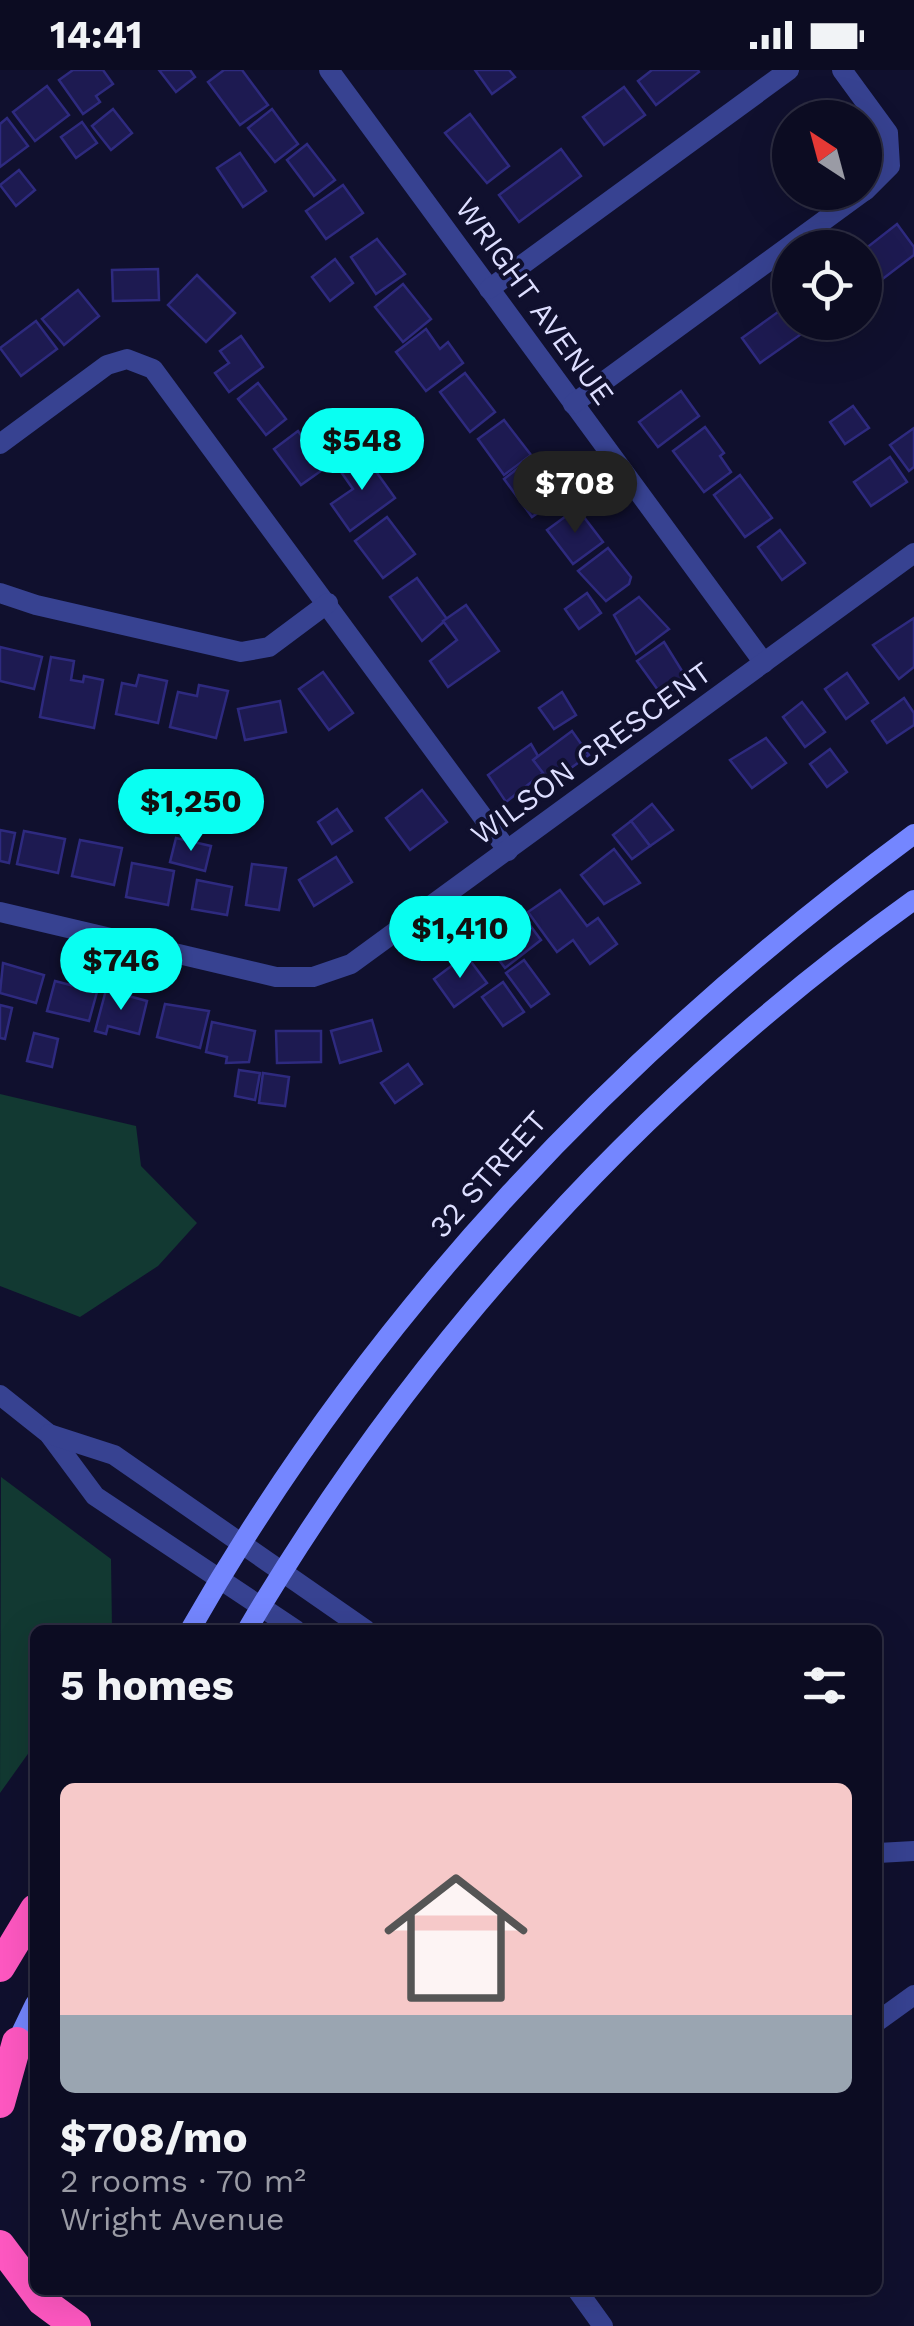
<!DOCTYPE html>
<meta charset="utf-8">
<style>
:root{--surface:#0c0c22;--page:#15152a;--text:#f1f3f6;--muted:#9a9ba5;--line:#2c2c40;--accent:#09fff2}
body{margin:0;font-family:"Work Sans",sans-serif;background:var(--page);color:var(--text);height:100vh;display:flex;flex-direction:column;font-size:38px;white-space:nowrap}
*{box-sizing:border-box;margin:0}
p{font-size:32px;color:var(--muted)}
.icon{flex:none;width:55px;height:55px;fill:none;stroke:currentColor;stroke-width:2;stroke-linecap:round;stroke-linejoin:round}
.map{position:relative;flex:1;overflow:hidden}
.side{position:absolute;left:30px;top:1555px;width:852px;height:670px;display:flex;flex-direction:column;background:var(--surface);border-radius:15px;box-shadow:0 10px 40px #0002,0 0 0 2px var(--line)}
.side>*{flex:none}
.needle{width:65px;rotate:324deg}
.controls{position:absolute;left:772px;top:30px;display:grid;gap:20px}
.controls a{display:grid;place-items:center;width:110px;height:110px;border-radius:50%;background:var(--surface);box-shadow:0 10px 40px #0002,0 0 0 2px var(--line);font-size:50px}
.price{position:absolute;translate:-50% -85px;padding:0 22px;border-radius:35px;background:var(--accent);color:#111;font-size:32px;line-height:65px;filter:drop-shadow(0 2px 5px #0008)}
.price::after{content:'';position:absolute;left:50%;top:60px;width:30px;height:22px;margin-left:-15px;background:inherit;clip-path:polygon(0 0,100% 0,50% 100%)}
.price.active{background:#222;color:#fff}
ul{padding:0;list-style:none}
li{display:grid;align-content:center;gap:20px;height:530px;padding:0 30px}
li+li{border-top:2px solid var(--line)}
li span{display:grid;place-items:center;height:310px;border-radius:15px;color:#555}
li>.icon{margin-inline-start:auto}
span .icon{width:180px;height:180px;fill:#fffc;stroke-width:1}
li b{font-size:42px}
h2{display:flex;justify-content:space-between;align-items:center;height:120px;padding:0 30px;font-size:42px}
.status{display:flex;justify-content:space-between;align-items:center;height:70px;padding:0 50px;background:var(--surface);direction:ltr}
.status svg{height:28px;fill:currentColor}
.map>svg:first-child{display:block}
.green{fill:#123932}
.building{fill:#1d1a51;stroke:#2e2a7f;stroke-width:2.5}
.lines{fill:none;stroke-linecap:round;stroke-linejoin:round}
.minor{stroke:#374291;stroke-width:20}
.tertiary{stroke:#374291;stroke-width:20}
.secondary{stroke:#7486ff;stroke-width:20}
.motorway{stroke:#ff58c2;stroke-width:30}
.labels{text-anchor:middle;dominant-baseline:central;stroke-width:8;stroke-linejoin:round;paint-order:stroke}
.street-label{font-size:30px;fill:#dddeff;stroke:#10102e}
</style>
<div class="status"><b>14:41</b><svg viewBox="0 0 49 12"><path d="M0 12V9h3v3zM5 12V6h3v6zM10 12V3h3v9zM15 12V0h3v12zM26 1h20v11H26zM47 4h2v5h-2z"/></svg></div>
<div class="map">
<svg width="914" height="2256" viewBox="0 0 914 2256">
<rect width="100%" height="100%" fill="#10102e"/>
<g class="green">
<path d="M 0,1024 L 136,1056 L 141,1096 L 197,1153 L 158,1196 L 80,1247 L 0,1216 Z"/>
<path d="M 1,1407 L 111,1489 L 112,1560 L 35,1560 L 35,1674 L 0,1723 Z"/>
</g>
<g class="building">
<path d="M 73,0 L 103,0 L 113,14 L 96,26 L 100,32 L 83,44 L 59,10 Z"/>
<path d="M 159,0 L 190,0 L 195,7 L 176,22 Z"/>
<path d="M 224,0 L 242,0 L 268,35 L 240,55 L 208,12 Z"/>
<path d="M 475,0 L 509,0 L 515,7 L 492,24 Z"/>
<path d="M 652,0 L 698,0 L 699,2 L 656,35 L 638,11 Z"/>
<path d="M 47,16 L 69,45 L 35,71 L 13,42 Z"/>
<path d="M 624,17 L 645,45 L 604,75 L 583,47 Z"/>
<path d="M 113,39 L 132,63 L 111,80 L 92,56 Z"/>
<path d="M 272,39 L 298,74 L 275,92 L 248,58 Z"/>
<path d="M 470,44 L 509,96 L 487,113 L 445,63 Z"/>
<path d="M 7,48 L 28,76 L 0,97 L 0,54 Z"/>
<path d="M 82,52 L 97,73 L 76,88 L 61,67 Z"/>
<path d="M 307,74 L 335,110 L 314,126 L 287,90 Z"/>
<path d="M 561,79 L 581,106 L 519,152 L 499,125 Z"/>
<path d="M 240,83 L 266,121 L 243,137 L 217,98 Z"/>
<path d="M 19,100 L 35,120 L 16,136 L 0,115 Z"/>
<path d="M 343,115 L 363,143 L 326,169 L 306,141 Z"/>
<path d="M 897,154 L 914,177 L 914,185 L 876,214 L 865,200 L 865,179 Z"/>
<path d="M 377,169 L 405,204 L 376,224 L 351,187 Z"/>
<path d="M 335,189 L 353,213 L 330,231 L 312,207 Z"/>
<path d="M 158,199 L 159,230 L 113,231 L 112,200 Z"/>
<path d="M 197,205 L 235,243 L 206,272 L 168,235 Z"/>
<path d="M 403,214 L 431,249 L 403,272 L 375,237 Z"/>
<path d="M 78,220 L 99,246 L 64,275 L 42,249 Z"/>
<path d="M 789,234 L 790,252 L 802,252 L 807,260 L 760,293 L 742,268 Z"/>
<path d="M 36,251 L 57,279 L 21,306 L 0,278 Z"/>
<path d="M 426,259 L 440,279 L 448,272 L 463,293 L 426,321 L 396,282 Z"/>
<path d="M 241,266 L 263,297 L 229,322 L 215,303 L 229,293 L 220,281 Z"/>
<path d="M 465,303 L 495,342 L 470,362 L 440,322 Z"/>
<path d="M 258,313 L 286,349 L 266,365 L 238,329 Z"/>
<path d="M 681,321 L 699,346 L 658,377 L 639,352 Z"/>
<path d="M 853,336 L 869,358 L 845,374 L 830,352 Z"/>
<path d="M 504,350 L 531,385 L 504,405 L 478,369 Z"/>
<path d="M 705,357 L 724,383 L 720,386 L 731,402 L 704,422 L 673,381 Z"/>
<path d="M 914,358 L 914,397 L 909,401 L 890,375 Z"/>
<path d="M 298,361 L 325,398 L 301,415 L 274,379 Z"/>
<path d="M 362,382 L 395,428 L 350,461 L 331,434 L 353,419 L 339,399 Z"/>
<path d="M 890,387 L 907,412 L 871,436 L 854,412 Z"/>
<path d="M 530,389 L 559,428 L 532,447 L 504,409 Z"/>
<path d="M 740,405 L 772,448 L 745,467 L 714,425 Z"/>
<path d="M 577,438 L 603,472 L 573,494 L 547,460 Z"/>
<path d="M 387,447 L 415,484 L 383,508 L 355,471 Z"/>
<path d="M 780,460 L 805,493 L 782,510 L 758,477 Z"/>
<path d="M 608,478 L 631,507 L 629,514 L 606,531 L 578,501 Z"/>
<path d="M 417,508 L 447,549 L 422,571 L 390,527 Z"/>
<path d="M 587,523 L 601,543 L 579,559 L 565,539 Z"/>
<path d="M 639,527 L 669,559 L 636,584 L 614,545 Z"/>
<path d="M 466,535 L 499,581 L 448,617 L 430,591 L 457,570 L 443,551 Z"/>
<path d="M 914,548 L 914,597 L 899,609 L 873,575 Z"/>
<path d="M 664,572 L 687,609 L 663,627 L 637,591 Z"/>
<path d="M 0,577 L 42,587 L 34,619 L 0,611 Z"/>
<path d="M 51,587 L 74,591 L 71,610 L 83,612 L 84,606 L 103,610 L 94,658 L 40,647 Z"/>
<path d="M 323,602 L 353,643 L 329,660 L 299,619 Z"/>
<path d="M 847,603 L 868,633 L 846,649 L 825,619 Z"/>
<path d="M 139,605 L 167,611 L 158,653 L 116,644 L 122,613 L 136,616 Z"/>
<path d="M 199,615 L 228,621 L 216,668 L 170,657 L 178,622 L 197,626 Z"/>
<path d="M 562,622 L 576,645 L 554,659 L 539,638 Z"/>
<path d="M 904,628 L 914,643 L 914,655 L 887,673 L 872,651 Z"/>
<path d="M 280,631 L 286,662 L 245,670 L 238,639 Z"/>
<path d="M 802,632 L 825,662 L 805,677 L 783,647 Z"/>
<path d="M 572,661 L 589,685 L 550,713 L 533,690 Z"/>
<path d="M 766,668 L 786,693 L 752,718 L 730,690 Z"/>
<path d="M 531,674 L 538,686 L 533,690 L 543,703 L 506,732 L 488,705 Z"/>
<path d="M 830,679 L 847,702 L 827,717 L 810,694 Z"/>
<path d="M 422,720 L 447,752 L 410,780 L 386,748 Z"/>
<path d="M 652,734 L 673,760 L 650,776 L 631,751 Z"/>
<path d="M 337,739 L 352,761 L 332,774 L 318,752 Z"/>
<path d="M 631,751 L 650,776 L 632,789 L 613,765 Z"/>
<path d="M 0,760 L 15,763 L 9,793 L 0,791 Z"/>
<path d="M 24,761 L 65,769 L 58,803 L 17,794 Z"/>
<path d="M 176,768 L 211,776 L 205,801 L 170,792 Z"/>
<path d="M 80,770 L 122,778 L 114,815 L 72,806 Z"/>
<path d="M 614,779 L 640,813 L 604,834 L 581,805 Z"/>
<path d="M 336,787 L 352,812 L 314,836 L 299,810 Z"/>
<path d="M 132,793 L 174,801 L 168,835 L 126,827 Z"/>
<path d="M 252,794 L 286,798 L 279,840 L 246,835 Z"/>
<path d="M 197,810 L 232,817 L 227,845 L 192,839 Z"/>
<path d="M 560,820 L 587,856 L 598,848 L 617,874 L 590,894 L 573,870 L 557,882 L 528,842 Z"/>
<path d="M 523,846 L 541,870 L 505,898 L 487,874 Z"/>
<path d="M 466,885 L 487,913 L 454,937 L 434,909 Z"/>
<path d="M 524,890 L 549,924 L 531,937 L 506,903 Z"/>
<path d="M 3,893 L 44,905 L 36,933 L 0,923 Z"/>
<path d="M 55,911 L 97,922 L 89,951 L 47,941 Z"/>
<path d="M 503,912 L 524,942 L 503,956 L 482,927 Z"/>
<path d="M 106,920 L 147,931 L 139,964 L 108,956 L 106,964 L 95,961 Z"/>
<path d="M 165,934 L 209,941 L 200,978 L 157,967 Z"/>
<path d="M 0,935 L 12,938 L 5,969 L 0,968 Z"/>
<path d="M 372,950 L 381,981 L 340,993 L 331,961 Z"/>
<path d="M 212,952 L 255,961 L 249,992 L 226,993 L 227,987 L 206,982 Z"/>
<path d="M 276,961 L 321,961 L 321,992 L 277,993 Z"/>
<path d="M 34,963 L 58,969 L 52,997 L 27,991 Z"/>
<path d="M 408,994 L 422,1014 L 395,1033 L 381,1013 Z"/>
<path d="M 239,1000 L 260,1003 L 255,1030 L 235,1026 Z"/>
<path d="M 263,1003 L 289,1007 L 285,1036 L 259,1033 Z"/>
</g>
<g class="lines">
<g class="minor">
<path d="M 329,0 L 764,593"/>
<path d="M 842,0 L 888,63 L 890,96 L 865,121"/>
<path d="M 489,219 L 789,0"/>
<path d="M 573,334 L 863,122"/>
<path d="M 0,374 L 107,295 L 127,289 L 153,299 L 508,781"/>
<path d="M 0,523 L 36,535 L 241,582 L 269,577 L 328,533"/>
<path d="M 0,842 L 276,907 L 313,907 L 351,894 L 914,483"/>
<path d="M 878,1951 L 914,1925"/>
<path d="M 577,2220 L 603,2256"/>
</g>
<g class="tertiary">
<path d="M 0,1325 L 49,1364 L 95,1426 L 296,1560"/>
<path d="M 49,1364 L 114,1385 L 366,1560"/>
<path d="M 878,1783 L 914,1781"/>
</g>
<g class="secondary">
<path d="M 190,1560 C 372,1240 620,981 914,764"/>
<path d="M 247,1560 C 416,1274 644,1023 914,830"/>
<path d="M 12,1982 L 35,1934"/>
</g>
<g class="motorway">
<path d="M 0,1897 L 35,1839"/>
<path d="M 0,2033 L 17,1972"/>
<path d="M 0,2175 L 42,2231 L 76,2256"/>
</g>
</g>
<g class="labels">
<g class="street-label">
<text transform="translate(535 231) rotate(54)">WRIGHT AVENUE</text>
<text transform="translate(591 683) rotate(-36)">WILSON CRESCENT</text>
<text transform="translate(488 1104) rotate(-48)">32 STREET</text>
</g>
</g>
</svg>
<div class="controls">
<a><svg class="needle" viewBox="-14 -14 28 28"><path d="M0-13l5 13h-10z" fill="#e53935"/><path d="M0 13l5-13h-10z" fill="#9a9ba5"/></svg></a>
<a><svg class="icon" aria-label="locate" viewBox="0 0 24 24"><circle cx="12" cy="12" r="6"/><path d="M12 2v4M12 18v4M2 12h4M18 12h4"/></svg></a>
</div>
<b class="price" style="left:362px;top:423px">$548</b>
<b class="price active" style="left:575px;top:466px">$708</b>
<b class="price" style="left:191px;top:784px">$1,250</b>
<b class="price" style="left:460px;top:911px">$1,410</b>
<b class="price" style="left:121px;top:943px">$746</b>
<section class="side">
<h2>5 homes<svg class="icon" aria-label="filters" viewBox="0 0 24 24"><path d="M4 7h16M4 17h16"/><circle cx="9" cy="7" r="2"/><circle cx="15" cy="17" r="2"/></svg></h2>
<ul>
<li><span style="background:linear-gradient(#f6c9c9 75%,#9aa5b1 0)"><svg class="icon" aria-label="home" viewBox="0 0 24 24"><path d="M3 11l9-7 9 7M6 9v11h12V9"/></svg></span><div><b>$708/mo</b><p>2 rooms · 70 m²</p><p>Wright Avenue</p></div></li>
</ul>
</section>
</div>
